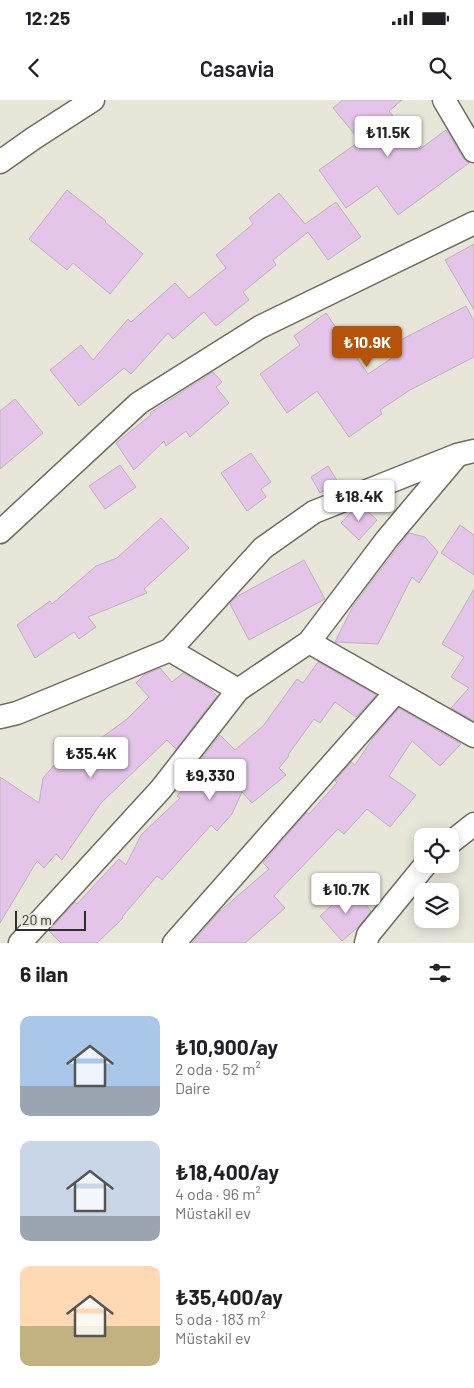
<!DOCTYPE html>
<html lang="tr">
<meta charset="utf-8">
<style>
:root{--surface:#fff;--page:#f2f2f2;--text:#202124;--muted:#757577;--accent:#b45309}
body{margin:0;font-family:Barlow,sans-serif;background:var(--page);color:var(--text);height:100vh;display:flex;flex-direction:column;font-size:19px;white-space:nowrap}
*{box-sizing:border-box;margin:0}
p{font-size:16px;color:var(--muted)}
.icon{flex:none;width:28px;height:28px;fill:none;stroke:currentColor;stroke-width:2;stroke-linecap:round;stroke-linejoin:round}
.map{position:relative;height:843px;overflow:hidden}
.sheet{display:flex;flex-direction:column;background:var(--surface);flex:1}
.sheet>*{flex:none}
.buttons{position:absolute;left:414px;top:728px;display:grid;gap:10px}
.buttons a{display:grid;place-items:center;width:45px;height:45px;border-radius:10px;background:var(--surface);box-shadow:0 2px 12px #0003;font-size:25px}
.scale{position:absolute;left:15px;bottom:12px;width:71px;box-sizing:border-box;padding-left:5px;border:2px solid #2f2f29;border-top:0;font-size:14px;line-height:18px;white-space:nowrap;color:#2f2f29;-webkit-text-stroke:4px #e8e6d9;paint-order:stroke}
.price{position:absolute;translate:-50% -42px;padding:0 11px;border-radius:5px;background:#fff;color:#222;font-size:16px;line-height:32px;filter:drop-shadow(0 1px 2px #0008)}
.price::after{content:'';position:absolute;left:50%;top:30px;width:15px;height:11px;margin-left:-8px;background:inherit;clip-path:polygon(0 0,100% 0,50% 100%)}
.price.active{background:var(--accent);color:#fff}
ul{padding:0;list-style:none}
li{display:flex;align-items:center;gap:15px;height:125px;padding:0 20px}
li span{display:grid;place-items:center;flex:none;width:140px;height:100px;border-radius:10px;color:#555}
li>.icon{margin-inline-start:auto}
span .icon{width:60px;height:60px;fill:#fffc;stroke-width:1}
li b{font-size:21px}
h2{display:flex;justify-content:space-between;align-items:center;height:60px;padding:0 20px;font-size:21px}
.status{display:flex;justify-content:space-between;align-items:center;height:35px;padding:0 25px;background:var(--surface);direction:ltr}
.status svg{height:14px;fill:currentColor}
header{display:flex;justify-content:space-between;align-items:center;height:65px;padding:0 20px;background:var(--surface);font-size:22px;font-weight:600}
.map>svg:first-child{display:block}
.building{fill:#e4c4e8;stroke:#bcb3bd}
.lines{fill:none;stroke-linecap:round;stroke-linejoin:round}
.street-casing{stroke:#6e6c60;stroke-width:25}
.street{stroke:#fff;stroke-width:22}
</style>
<div class="status"><b>12:25</b><svg viewBox="0 0 49 12"><path d="M0 12V9h3v3zM5 12V6h3v6zM10 12V3h3v9zM15 12V0h3v12zM26 1h20v11H26zM47 4h2v5h-2z"/></svg></div>
<header><svg class="icon" aria-label="back" viewBox="0 0 24 24"><path d="M15 5l-7 7 7 7"/></svg>Casavia<svg class="icon" aria-label="search" viewBox="0 0 24 24"><circle cx="10" cy="10" r="6"/><path d="M15 15l6 6"/></svg></header>
<div class="map">
<svg width="474" height="843" viewBox="0 0 474 843">
<rect width="100%" height="100%" fill="#e8e6d9"/>
<g class="building">
<path d="M 343,0 L 402,0 L 389,11 L 420,49 L 446,30 L 463,58 L 469,63 L 398,115 L 377,86 L 346,108 L 319,70 L 360,41 L 333,8 Z"/>
<path d="M 67,90 L 106,121 L 105,122 L 143,154 L 110,194 L 73,163 L 67,170 L 29,139 Z"/>
<path d="M 279,93 L 305,124 L 336,102 L 361,137 L 328,160 L 308,132 L 273,160 L 276,165 L 243,192 L 249,200 L 216,226 L 204,212 L 173,239 L 168,233 L 131,274 L 124,268 L 79,306 L 50,270 L 81,245 L 93,260 L 128,219 L 131,222 L 175,183 L 189,198 L 226,168 L 216,155 L 253,124 L 249,118 Z"/>
<path d="M 474,144 L 474,210 L 445,160 Z"/>
<path d="M 466,206 L 474,221 L 474,257 L 410,290 L 380,310 L 382,314 L 349,337 L 317,291 L 287,313 L 260,274 L 300,245 L 294,236 L 326,213 L 368,274 L 398,254 L 393,244 Z"/>
<path d="M 213,272 L 222,282 L 216,287 L 229,303 L 190,337 L 186,331 L 166,346 L 164,341 L 134,370 L 116,343 L 151,315 L 150,313 Z"/>
<path d="M 15,299 L 43,333 L 0,369 L 0,311 Z"/>
<path d="M 251,353 L 271,382 L 261,389 L 266,397 L 247,411 L 221,373 Z"/>
<path d="M 120,365 L 136,387 L 105,409 L 89,386 Z"/>
<path d="M 328,366 L 338,382 L 320,393 L 311,377 Z"/>
<path d="M 363,407 L 377,420 L 359,440 L 341,423 L 353,410 Z"/>
<path d="M 161,418 L 189,448 L 144,489 L 147,493 L 88,517 L 96,527 L 79,539 L 74,532 L 35,558 L 17,525 L 50,501 L 52,504 L 96,466 L 117,458 Z"/>
<path d="M 460,425 L 474,435 L 474,475 L 441,453 Z"/>
<path d="M 409,433 L 425,437 L 438,452 L 419,483 L 412,477 L 378,544 L 335,542 L 353,506 Z"/>
<path d="M 304,460 L 325,499 L 249,540 L 230,504 L 236,497 Z"/>
<path d="M 474,489 L 474,621 L 451,608 L 469,588 L 451,577 L 464,557 L 442,544 Z"/>
<path d="M 318,562 L 376,595 L 356,617 L 335,602 L 320,623 L 314,619 L 288,655 L 289,656 L 279,668 L 286,675 L 252,703 L 242,692 L 232,714 L 217,731 L 211,725 L 162,780 L 157,776 L 122,817 L 123,818 L 97,843 L 61,843 L 49,831 L 75,802 L 77,804 L 119,759 L 126,765 L 141,735 L 180,698 L 177,696 L 199,671 L 195,667 L 220,635 L 235,650 L 263,626 L 297,579 L 303,583 Z"/>
<path d="M 160,568 L 172,582 L 183,573 L 210,589 L 217,596 L 176,649 L 167,640 L 101,703 L 62,760 L 56,754 L 44,768 L 37,761 L 0,823 L 0,677 L 39,703 L 43,678 L 62,656 L 70,665 L 102,640 L 101,638 L 127,619 L 149,597 L 136,583 L 144,575 Z"/>
<path d="M 399,608 L 461,644 L 440,666 L 412,641 L 389,676 L 416,695 L 390,727 L 367,709 L 344,734 L 338,729 L 274,796 L 285,808 L 245,843 L 192,843 L 219,812 L 269,769 L 263,763 L 307,712 L 309,714 L 337,683 L 335,681 L 351,662 L 355,665 L 373,638 Z"/>
<path d="M 351,788 L 371,811 L 358,827 L 342,841 L 320,816 Z"/>
</g>
<g class="lines">
<defs>
<g id="street">
<path d="M 444,0 L 474,51"/>
<path d="M 0,62 L 34,38 L 93,0"/>
<path d="M 0,432 L 139,303 L 260,227 L 474,123"/>
<path d="M 309,542 L 387,439 L 456,357"/>
<path d="M 170,550 L 238,590 L 309,542 L 474,636"/>
<path d="M 0,617 L 17,613 L 170,550 L 263,448 L 314,412 L 457,355 L 474,351"/>
<path d="M 450,743 L 474,724"/>
<path d="M 20,843 L 161,689 L 238,590"/>
<path d="M 174,843 L 396,592"/>
<path d="M 366,843 L 368,835 L 426,764"/>
</g>
</defs>
<use href="#street" class="street-casing"/>
<use href="#street" class="street"/>
</g>
</svg>
<div class="buttons">
<a><svg class="icon" aria-label="locate" viewBox="0 0 24 24"><circle cx="12" cy="12" r="6"/><path d="M12 2v4M12 18v4M2 12h4M18 12h4"/></svg></a>
<a><svg class="icon" aria-label="layers" viewBox="0 0 24 24"><path d="M12 4l9 5-9 5-9-5zM3 14l9 5 9-5"/></svg></a>
</div>
<div class="scale">20 m</div>
<b class="price" style="left:388px;top:58px">₺11.5K</b>
<b class="price active" style="left:367px;top:268px">₺10.9K</b>
<b class="price" style="left:359px;top:422px">₺18.4K</b>
<b class="price" style="left:91px;top:679px">₺35.4K</b>
<b class="price" style="left:210px;top:701px">₺9,330</b>
<b class="price" style="left:346px;top:815px">₺10.7K</b>
</div>
<section class="sheet">
<h2>6 ilan<svg class="icon" aria-label="filters" viewBox="0 0 24 24"><path d="M4 7h16M4 17h16"/><circle cx="9" cy="7" r="2"/><circle cx="15" cy="17" r="2"/></svg></h2>
<ul>
<li><span style="background:linear-gradient(#a9c7e8 70%,#9aa5b1 0)"><svg class="icon" aria-label="home" viewBox="0 0 24 24"><path d="M3 11l9-7 9 7M6 9v11h12V9"/></svg></span><div><b>₺10,900/ay</b><p>2 oda · 52 m²</p><p>Daire</p></div></li>
<li><span style="background:linear-gradient(#c9d6e8 75%,#9aa5b1 0)"><svg class="icon" aria-label="home" viewBox="0 0 24 24"><path d="M3 11l9-7 9 7M6 9v11h12V9"/></svg></span><div><b>₺18,400/ay</b><p>4 oda · 96 m²</p><p>Müstakil ev</p></div></li>
<li><span style="background:linear-gradient(#ffd9b3 60%,#c2b280 0)"><svg class="icon" aria-label="home" viewBox="0 0 24 24"><path d="M3 11l9-7 9 7M6 9v11h12V9"/></svg></span><div><b>₺35,400/ay</b><p>5 oda · 183 m²</p><p>Müstakil ev</p></div></li>
</ul>
</section>
